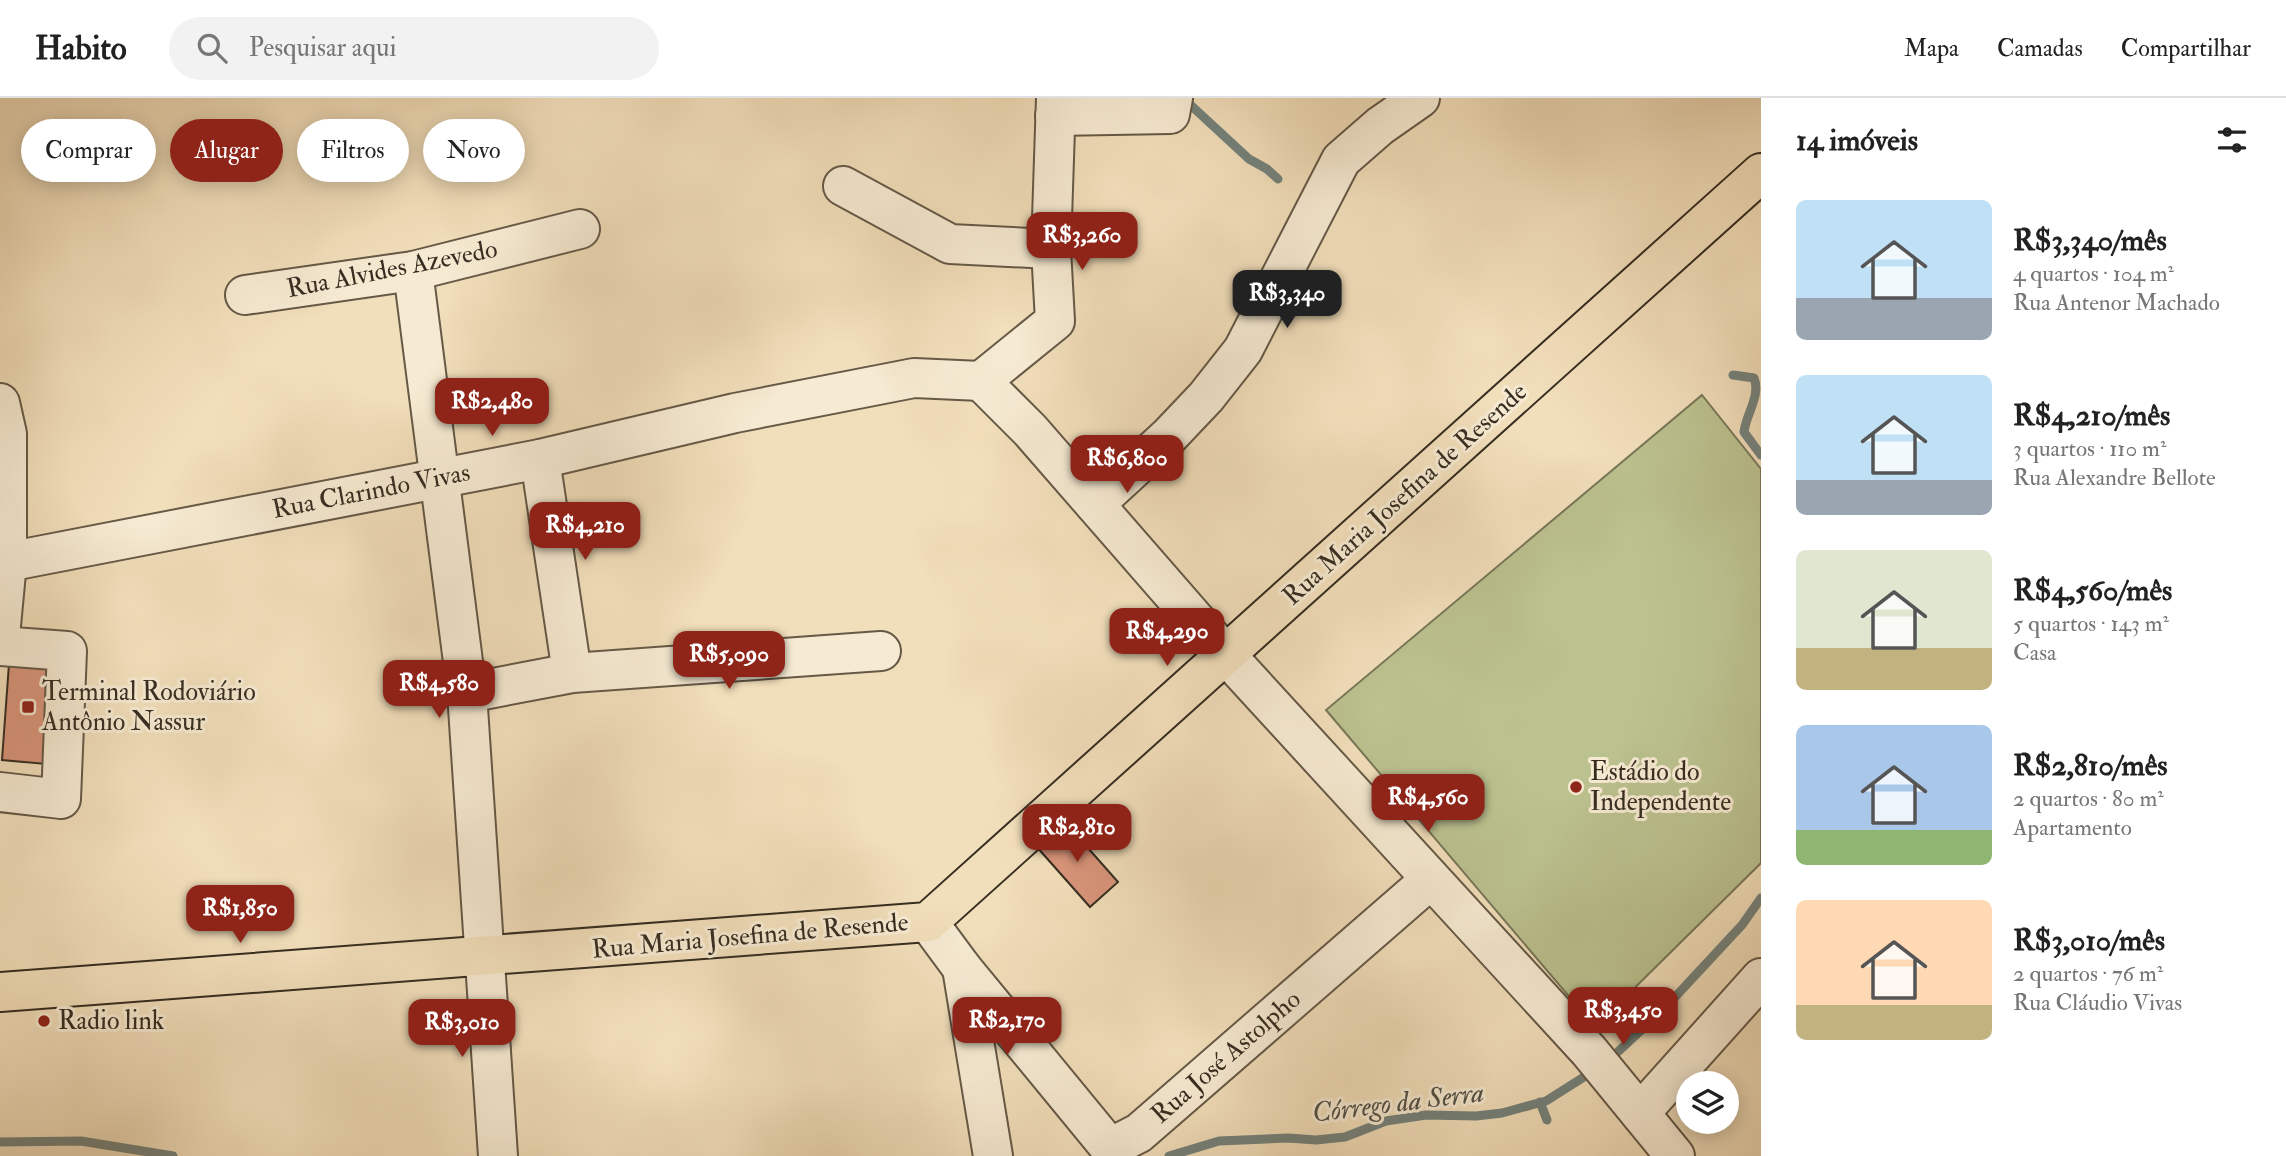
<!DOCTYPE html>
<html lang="pt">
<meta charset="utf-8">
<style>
:root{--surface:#fff;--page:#f2f2f2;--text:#222;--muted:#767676;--line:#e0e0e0;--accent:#8f2418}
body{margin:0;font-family:"IM FELL Double Pica",serif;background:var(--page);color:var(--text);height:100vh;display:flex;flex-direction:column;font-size:26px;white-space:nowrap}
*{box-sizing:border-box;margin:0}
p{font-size:23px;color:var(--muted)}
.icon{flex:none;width:38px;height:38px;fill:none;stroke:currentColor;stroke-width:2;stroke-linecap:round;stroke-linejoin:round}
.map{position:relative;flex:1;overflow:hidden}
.sheet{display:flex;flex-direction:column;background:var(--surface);width:525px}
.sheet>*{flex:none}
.guide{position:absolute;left:21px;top:21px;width:665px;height:63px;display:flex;gap:14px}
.buttons{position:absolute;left:1676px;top:973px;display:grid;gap:14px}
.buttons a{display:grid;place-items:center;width:63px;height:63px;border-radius:50%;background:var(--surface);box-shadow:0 4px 18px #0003;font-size:35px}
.price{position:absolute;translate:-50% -60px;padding:0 16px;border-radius:14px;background:var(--accent);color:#fff;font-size:23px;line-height:46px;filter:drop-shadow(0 2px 4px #0008)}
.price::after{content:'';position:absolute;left:50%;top:42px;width:21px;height:16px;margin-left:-10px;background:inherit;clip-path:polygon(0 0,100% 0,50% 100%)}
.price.on{background:#222;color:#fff}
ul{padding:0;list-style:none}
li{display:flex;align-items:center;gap:21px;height:175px;padding:0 35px}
li span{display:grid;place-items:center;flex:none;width:196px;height:140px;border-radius:10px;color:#555}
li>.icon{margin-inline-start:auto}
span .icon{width:84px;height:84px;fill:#fffc;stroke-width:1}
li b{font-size:30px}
h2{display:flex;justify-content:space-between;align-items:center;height:84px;padding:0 35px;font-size:30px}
.pill{padding:0 24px;border-radius:32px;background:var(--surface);box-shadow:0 4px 18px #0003;font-size:24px;line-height:63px}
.pill.on{background:var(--accent);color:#fff}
header{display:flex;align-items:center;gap:42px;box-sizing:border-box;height:98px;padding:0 35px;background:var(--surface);border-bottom:2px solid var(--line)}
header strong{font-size:33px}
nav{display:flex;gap:38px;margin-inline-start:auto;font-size:24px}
.search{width:490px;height:63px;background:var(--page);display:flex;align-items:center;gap:18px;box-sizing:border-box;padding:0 24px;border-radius:38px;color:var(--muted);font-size:26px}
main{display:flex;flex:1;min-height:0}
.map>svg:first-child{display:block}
.grass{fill:#bbc18f;stroke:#787758;stroke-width:2}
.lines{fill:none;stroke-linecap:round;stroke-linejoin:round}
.stream{stroke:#74827c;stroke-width:9}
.building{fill:#d9957b;stroke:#362d21;stroke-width:2}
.minor-casing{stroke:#655947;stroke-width:42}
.major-casing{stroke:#362d21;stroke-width:42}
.minor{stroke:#f6ead2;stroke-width:38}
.major{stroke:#f1deba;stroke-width:38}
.poi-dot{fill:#8f2418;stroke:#f6ead2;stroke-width:2.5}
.labels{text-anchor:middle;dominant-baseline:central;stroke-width:6;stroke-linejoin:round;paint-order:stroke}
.street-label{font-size:26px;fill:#362d21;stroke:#f6ead2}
.poi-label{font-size:26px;fill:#362d21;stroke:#f6ead2;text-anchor:start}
.water-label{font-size:28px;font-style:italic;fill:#505047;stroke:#f6ead2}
</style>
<header>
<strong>Habito</strong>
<div class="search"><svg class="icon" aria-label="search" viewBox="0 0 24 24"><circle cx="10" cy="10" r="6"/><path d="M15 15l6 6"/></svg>Pesquisar aqui</div>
<nav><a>Mapa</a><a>Camadas</a><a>Compartilhar</a></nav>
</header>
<main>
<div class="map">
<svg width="1761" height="1058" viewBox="0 0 1761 1058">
<rect width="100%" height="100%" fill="#f1deba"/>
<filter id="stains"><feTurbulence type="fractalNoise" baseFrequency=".00286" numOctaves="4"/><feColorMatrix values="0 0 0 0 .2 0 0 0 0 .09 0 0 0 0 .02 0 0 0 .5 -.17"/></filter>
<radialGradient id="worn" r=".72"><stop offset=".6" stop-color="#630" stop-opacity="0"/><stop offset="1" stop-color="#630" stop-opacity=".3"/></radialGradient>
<path class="grass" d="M 1702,297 L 1761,371 L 1761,765 L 1595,929 L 1326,612 Z"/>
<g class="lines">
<g class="stream">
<path d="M 1184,1 L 1249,61 L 1267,71 L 1278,81"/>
<path d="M 1733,277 L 1754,280 C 1761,298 1746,316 1744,334 L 1761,357"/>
<path d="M 1609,962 L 1663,912 L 1742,827 L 1761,800"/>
<path d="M 1540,1004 L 1547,1022"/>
<path d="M 0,1044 L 81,1043 L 173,1058"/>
<path d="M 1169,1058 L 1219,1043 L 1288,1040 L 1316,1042 L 1345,1039 L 1386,1023 L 1426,1017 L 1476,1018 L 1502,1015 L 1546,1003 L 1595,972"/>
</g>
</g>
<g class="building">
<path d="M 10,552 L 54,556 L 46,666 L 2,662 Z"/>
<path d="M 1065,724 L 1118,784 L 1090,809 L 1036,748 Z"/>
</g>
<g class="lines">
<defs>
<g id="minor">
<path d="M 1055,18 L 1170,16 L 1173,0"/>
<path d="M 843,88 L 950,146 L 1051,151"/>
<path d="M 413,173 L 467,595 L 498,1058"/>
<path d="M 245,197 L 413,173 L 580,131"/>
<path d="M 981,283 L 1030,332 L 1226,557 L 1589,953 L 1675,1058"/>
<path d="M 981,283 L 1055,223 L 1051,151 L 1056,0"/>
<path d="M 0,305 L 7,336 L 7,464 L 0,538"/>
<path d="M 540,361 L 572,575"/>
<path d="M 1095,406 L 1169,338 L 1206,299 L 1243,252 L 1341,62 L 1380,28 L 1420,0"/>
<path d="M 7,464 L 540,361 L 735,315 L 914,280 L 981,283"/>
<path d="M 0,548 L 67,553 L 61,701 L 0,694"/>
<path d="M 467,595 L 572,575 L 881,553"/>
<path d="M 928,824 L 962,870 L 1110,1050 L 1139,1035 L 1430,782"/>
<path d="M 962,870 L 993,1058"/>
<path d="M 1640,1015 L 1761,880"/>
</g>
<path id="major" d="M 0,894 L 928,824 L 1761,75"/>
</defs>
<use href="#minor" class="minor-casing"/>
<use href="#major" class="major-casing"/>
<use href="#minor" class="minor"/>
<use href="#major" class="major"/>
</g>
<g class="poi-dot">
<rect x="21" y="602" width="14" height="14" rx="3.5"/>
<circle cx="1576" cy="689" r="7"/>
<circle cx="44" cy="923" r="7"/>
</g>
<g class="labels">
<g class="street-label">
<text transform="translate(392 171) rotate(-11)">Rua Alvides Azevedo</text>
<text transform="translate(371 393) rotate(-11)">Rua Clarindo Vivas</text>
<text transform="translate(1405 396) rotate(-42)">Rua Maria Josefina de Resende</text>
<text transform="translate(750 838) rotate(-5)">Rua Maria Josefina de Resende</text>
<text transform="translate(1226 959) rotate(-41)">Rua José Astolpho</text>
</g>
<g class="poi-label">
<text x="42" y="594">Terminal Rodoviário<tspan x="42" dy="30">Antônio Nassur</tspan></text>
<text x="1590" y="674">Estádio do<tspan x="1590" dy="30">Independente</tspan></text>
<text x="58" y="923">Radio link</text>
</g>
<g class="water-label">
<text transform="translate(1398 1005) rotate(-7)">Córrego da Serra</text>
</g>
</g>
<rect width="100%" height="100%" filter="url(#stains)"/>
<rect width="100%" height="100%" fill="url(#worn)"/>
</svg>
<div class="buttons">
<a><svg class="icon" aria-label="layers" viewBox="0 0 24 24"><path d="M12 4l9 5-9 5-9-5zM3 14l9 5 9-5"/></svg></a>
</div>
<b class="price" style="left:1082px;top:174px">R$3,260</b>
<b class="price on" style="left:1287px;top:232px">R$3,340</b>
<b class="price" style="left:492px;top:340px">R$2,480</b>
<b class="price" style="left:1127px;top:397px">R$6,800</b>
<b class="price" style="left:585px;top:464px">R$4,210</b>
<b class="price" style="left:1167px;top:570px">R$4,290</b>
<b class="price" style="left:729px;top:593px">R$5,090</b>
<b class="price" style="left:439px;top:622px">R$4,580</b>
<b class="price" style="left:1428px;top:736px">R$4,560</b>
<b class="price" style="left:1077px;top:766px">R$2,810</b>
<b class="price" style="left:240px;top:847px">R$1,850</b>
<b class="price" style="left:1623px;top:949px">R$3,450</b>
<b class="price" style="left:1007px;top:959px">R$2,170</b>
<b class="price" style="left:462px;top:961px">R$3,010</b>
<div class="guide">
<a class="pill">Comprar</a>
<a class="pill on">Alugar</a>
<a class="pill">Filtros</a>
<a class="pill">Novo</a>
</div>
</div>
<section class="sheet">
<h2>14 imóveis<svg class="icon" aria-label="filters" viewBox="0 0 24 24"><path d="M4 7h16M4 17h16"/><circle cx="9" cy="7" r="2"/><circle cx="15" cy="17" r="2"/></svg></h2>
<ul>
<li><span style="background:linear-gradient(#bfe0f5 70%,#9aa5b1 0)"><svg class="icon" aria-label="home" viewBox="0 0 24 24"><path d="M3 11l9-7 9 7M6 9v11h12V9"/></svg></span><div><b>R$3,340/mês</b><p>4 quartos · 104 m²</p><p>Rua Antenor Machado</p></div></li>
<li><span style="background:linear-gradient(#bfe0f5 75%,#9aa5b1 0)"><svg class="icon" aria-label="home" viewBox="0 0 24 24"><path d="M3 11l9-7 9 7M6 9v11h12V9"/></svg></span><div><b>R$4,210/mês</b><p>3 quartos · 110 m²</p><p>Rua Alexandre Bellote</p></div></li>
<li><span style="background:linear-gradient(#dfe7d0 70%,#c2b280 0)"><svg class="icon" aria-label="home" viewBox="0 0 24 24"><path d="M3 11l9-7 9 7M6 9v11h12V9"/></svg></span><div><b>R$4,560/mês</b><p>5 quartos · 143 m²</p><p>Casa</p></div></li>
<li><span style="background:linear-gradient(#a9c7e8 75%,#8fb573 0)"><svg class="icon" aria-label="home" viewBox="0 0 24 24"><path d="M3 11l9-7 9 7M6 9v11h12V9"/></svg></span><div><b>R$2,810/mês</b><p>2 quartos · 80 m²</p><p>Apartamento</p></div></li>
<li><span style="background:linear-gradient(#ffd9b3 75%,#c2b280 0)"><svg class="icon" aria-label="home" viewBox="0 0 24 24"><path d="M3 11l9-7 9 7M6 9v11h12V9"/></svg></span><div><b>R$3,010/mês</b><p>2 quartos · 76 m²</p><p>Rua Cláudio Vivas</p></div></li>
</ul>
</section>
</main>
